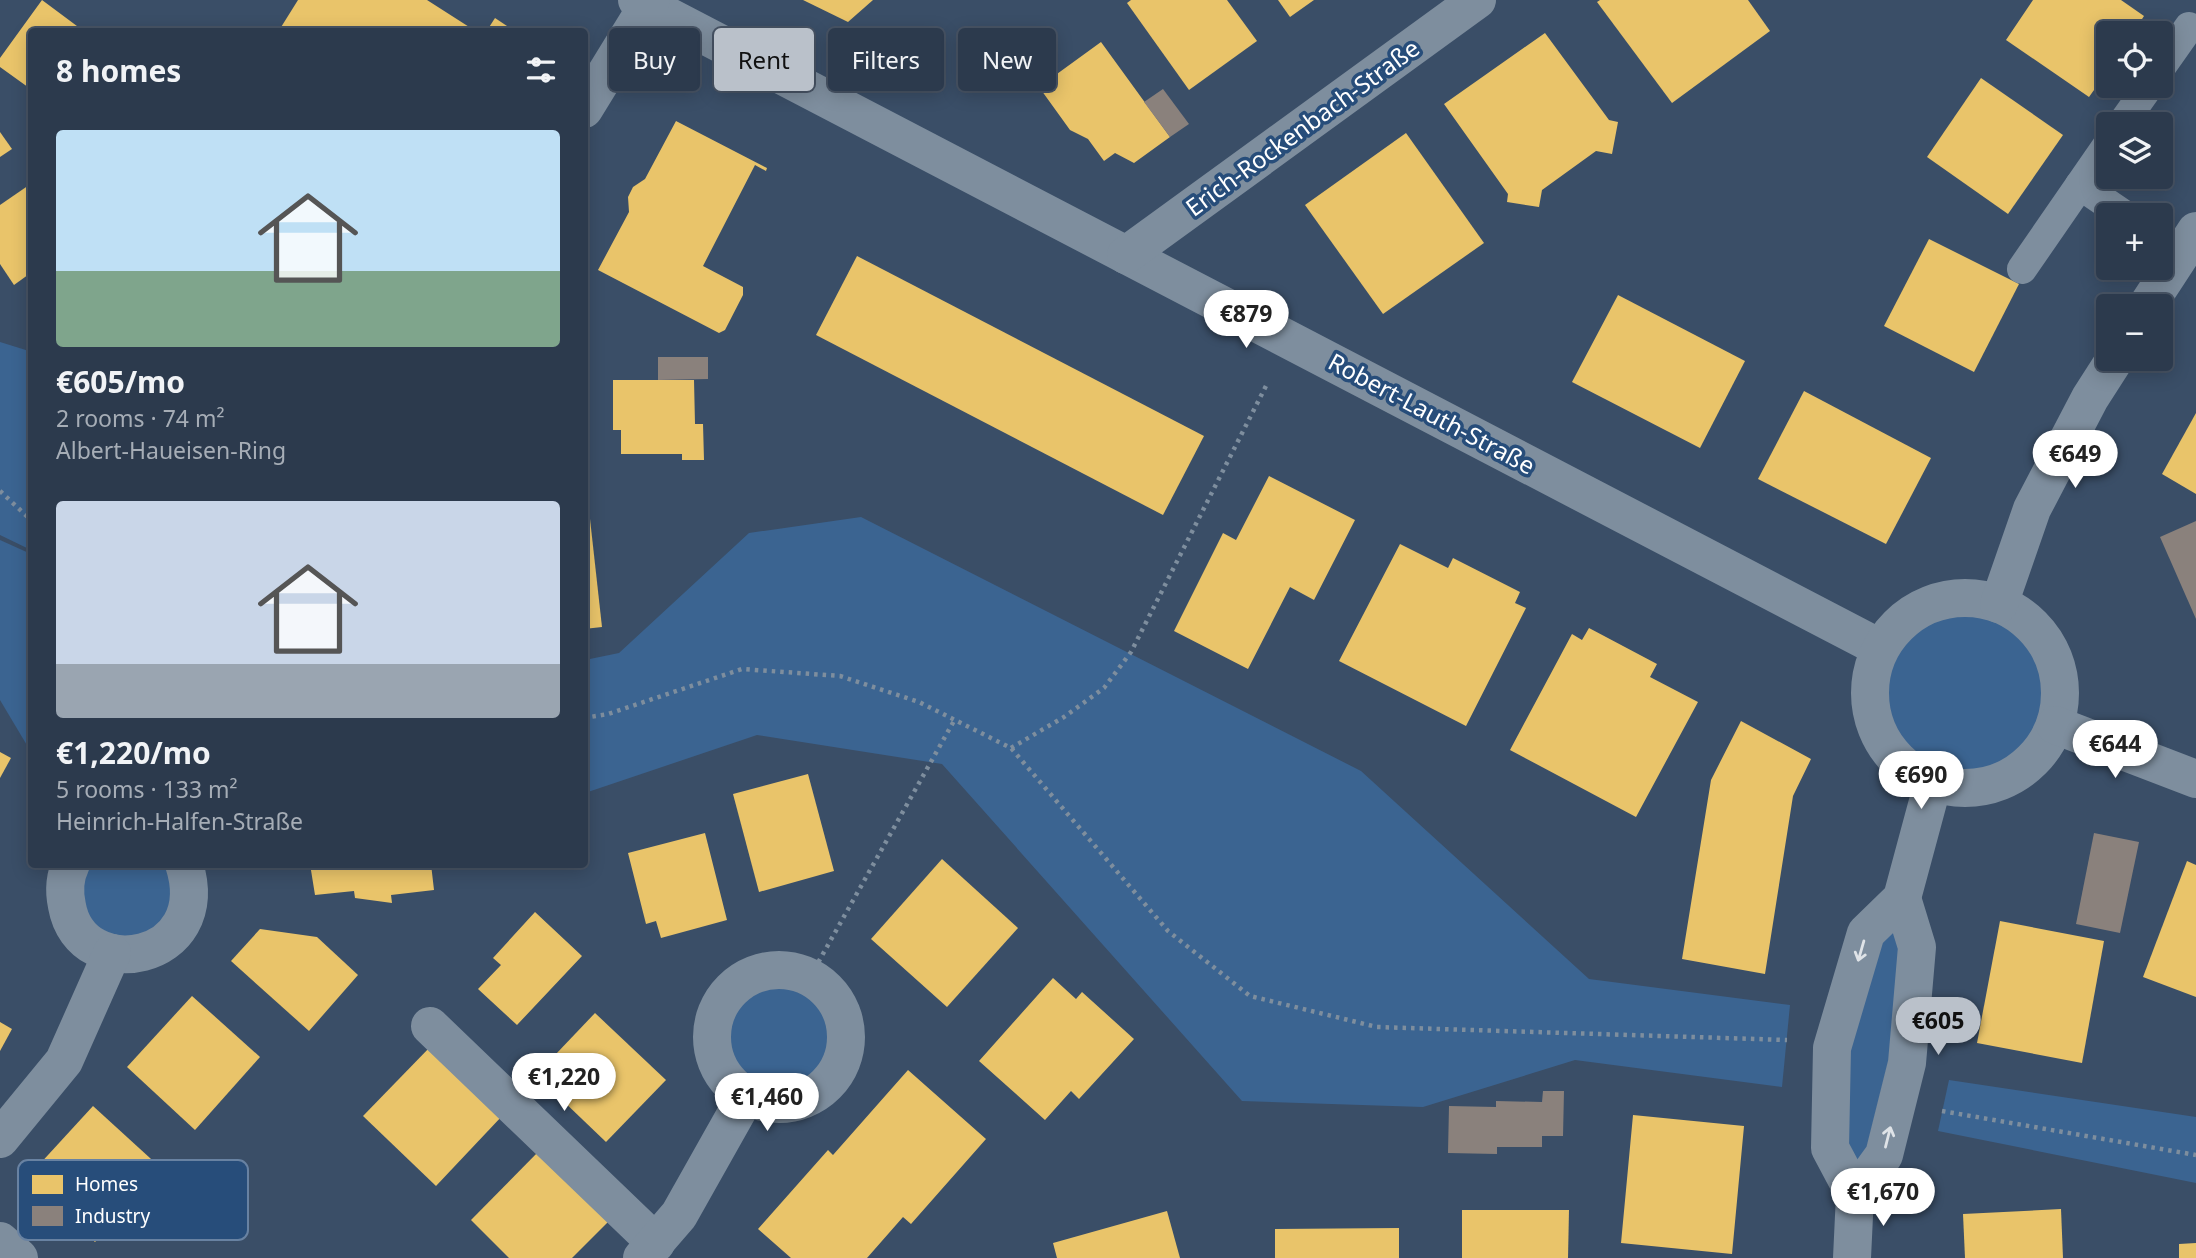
<!DOCTYPE html>
<meta charset="utf-8">
<style>
:root{--surface:#2c3a4d;--page:#344154;--text:#f1f3f6;--muted:#a6adb6;--line:#485465;--accent:#bac1ca}
body{margin:0;font-family:"Noto Sans",sans-serif;background:var(--page);color:var(--text);height:100vh;display:flex;flex-direction:column;font-size:26px;white-space:nowrap}
*{box-sizing:border-box;margin:0}
p{font-size:23px;color:var(--muted)}
.icon{flex:none;width:38px;height:38px;fill:none;stroke:currentColor;stroke-width:2;stroke-linecap:round;stroke-linejoin:round}
.map{position:relative;flex:1;overflow:hidden}
.details{position:absolute;left:28px;top:28px;width:560px;height:840px;display:flex;flex-direction:column;background:var(--surface);border-radius:7px;box-shadow:0 4px 18px #0003,0 0 0 2px var(--line)}
.details>*{flex:none}
.hud{position:absolute;left:609px;top:28px;width:665px;height:63px;display:flex;gap:14px}
.controls{position:absolute;left:2096px;top:21px;display:grid;gap:14px}
.controls a{display:grid;place-items:center;width:77px;height:77px;border-radius:7px;background:var(--surface);box-shadow:0 4px 18px #0003,0 0 0 2px var(--line);font-size:35px}
.price{position:absolute;translate:-50% -60px;padding:0 16px;border-radius:24px;background:#fff;color:#222;font-size:23px;line-height:46px;filter:drop-shadow(0 2px 4px #0008)}
.price::after{content:'';position:absolute;left:50%;top:42px;width:21px;height:16px;margin-left:-10px;background:inherit;clip-path:polygon(0 0,100% 0,50% 100%)}
.price.active{background:var(--accent);color:#111}
ul{padding:0;list-style:none}
li{display:grid;align-content:center;gap:14px;height:371px;padding:0 28px}
li span{display:grid;place-items:center;height:217px;border-radius:7px;color:#555}
li>.icon{margin-inline-start:auto}
span .icon{width:126px;height:126px;fill:#fffc;stroke-width:1}
li b{font-size:30px}
h2{display:flex;justify-content:space-between;align-items:center;height:84px;padding:0 28px;font-size:30px}
.pill{padding:0 24px;border-radius:7px;background:var(--surface);box-shadow:0 4px 18px #0003,0 0 0 2px var(--line);font-size:24px;line-height:63px}
.pill.active{background:var(--accent);color:#111}
.map>svg:first-child{display:block}
.green{fill:#3b6491}
.homes{fill:#e9c46a}
.industry{fill:#8a817c}
.lines{fill:none;stroke-linecap:round;stroke-linejoin:round}
.path{stroke:#7e8e9e;stroke-width:4.5;stroke-dasharray:3.5 5;stroke-linecap:butt}
.lane{stroke:#7e8e9e;stroke-width:30}
.street{stroke:#7e8e9e;stroke-width:38}
.oneway{stroke:#dfe3e7}
.labels{text-anchor:middle;dominant-baseline:central;stroke-width:7;stroke-linejoin:round;paint-order:stroke}
.street-label{font-size:24px;fill:#fff;stroke:#274d7a}
.key{fill:#274d7a;stroke:#6882a2;stroke-width:2}
.key-label{font-size:19px;fill:#fff}
</style>
<div class="map">
<svg width="2196" height="1258" viewBox="0 0 2196 1258">
<rect width="100%" height="100%" fill="#3a4e67"/>
<g class="green">
<path d="M 0,342 L 29,351 L 31,356 L 31,550 L 0,535 Z"/>
<path d="M 861,517 L 1361,771 L 1589,979 L 1790,1005 L 1782,1087 L 1575,1060 L 1423,1107 L 1242,1101 L 942,764 L 757,735 L 585,793 L 585,660 L 619,653 L 749,533 Z"/>
<path d="M 0,540 L 31,554 L 31,752 L 0,700 Z"/>
<circle cx="1965" cy="693" r="95"/>
<path d="M 71,865 L 184,865 L 182,924 L 93,945 Z"/>
<path d="M 1902,898 L 1917,947 L 1855,1195 L 1832,1048 Z"/>
<circle cx="779" cy="1037" r="67"/>
<path d="M 1949,1080 L 2196,1117 L 2196,1183 L 1938,1131 Z"/>
</g>
<g class="homes">
<path d="M 42,0 L 85,32 L 32,32 L 32,90 L 0,67 L 0,58 Z"/>
<path d="M 298,0 L 427,0 L 477,32 L 278,32 Z"/>
<path d="M 803,0 L 873,0 L 848,22 Z"/>
<path d="M 1131,0 L 1227,0 L 1257,41 L 1189,90 L 1127,3 Z"/>
<path d="M 1278,0 L 1314,0 L 1290,17 Z"/>
<path d="M 1600,0 L 1748,0 L 1770,31 L 1672,103 L 1597,2 Z"/>
<path d="M 2033,0 L 2121,0 L 2144,16 L 2133,33 L 2109,33 L 2109,69 L 2089,97 L 2006,40 Z"/>
<path d="M 495,18 L 516,32 L 486,32 Z"/>
<path d="M 1545,33 L 1609,120 L 1618,122 L 1612,154 L 1596,151 L 1542,190 L 1539,207 L 1507,202 L 1508,194 L 1444,104 Z"/>
<path d="M 1101,42 L 1170,137 L 1134,163 L 1115,153 L 1104,161 L 1088,139 L 1070,130 L 1039,87 Z"/>
<path d="M 1981,78 L 2063,135 L 2008,214 L 1927,157 Z"/>
<path d="M 676,121 L 767,168 L 766,171 L 755,165 L 703,266 L 743,287 L 743,295 L 725,330 L 719,333 L 598,270 L 629,212 L 628,197 L 633,187 L 645,179 Z"/>
<path d="M 0,132 L 12,149 L 0,157 Z"/>
<path d="M 1406,133 L 1484,243 L 1383,314 L 1305,205 Z"/>
<path d="M 32,183 L 32,272 L 14,285 L 0,264 L 0,205 Z"/>
<path d="M 1929,239 L 2019,284 L 1974,372 L 1884,326 Z"/>
<path d="M 857,256 L 1204,436 L 1163,515 L 816,335 Z"/>
<path d="M 1618,295 L 1745,361 L 1700,448 L 1572,382 Z"/>
<path d="M 613,380 L 694,380 L 695,424 L 703,424 L 704,460 L 682,460 L 682,454 L 621,454 L 621,430 L 613,430 Z"/>
<path d="M 1804,391 L 1931,458 L 1886,544 L 1758,479 Z"/>
<path d="M 2196,413 L 2196,494 L 2162,474 Z"/>
<path d="M 1269,476 L 1355,520 L 1314,600 L 1290,587 L 1248,669 L 1174,631 L 1223,533 L 1236,540 Z"/>
<path d="M 587,492 L 602,627 L 584,629 L 584,493 Z"/>
<path d="M 1400,544 L 1448,568 L 1453,558 L 1520,592 L 1515,603 L 1526,608 L 1466,726 L 1339,661 Z"/>
<path d="M 1589,628 L 1657,664 L 1650,677 L 1698,702 L 1636,817 L 1510,750 L 1572,634 L 1582,640 Z"/>
<path d="M 1741,721 L 1811,759 L 1793,796 L 1765,974 L 1682,959 L 1711,780 Z"/>
<path d="M 0,752 L 11,758 L 0,778 Z"/>
<path d="M 808,774 L 834,871 L 759,892 L 733,794 Z"/>
<path d="M 705,833 L 727,920 L 661,938 L 656,921 L 646,924 L 628,853 Z"/>
<path d="M 942,859 L 1018,928 L 947,1007 L 871,939 Z"/>
<path d="M 2187,861 L 2196,865 L 2196,997 L 2143,977 Z"/>
<path d="M 310,864 L 431,864 L 434,890 L 391,895 L 392,903 L 355,898 L 354,891 L 315,895 Z"/>
<path d="M 535,912 L 582,956 L 517,1025 L 478,989 L 501,965 L 493,958 Z"/>
<path d="M 2000,921 L 2104,941 L 2082,1063 L 1977,1043 Z"/>
<path d="M 260,929 L 317,937 L 358,975 L 309,1031 L 231,961 Z"/>
<path d="M 1053,978 L 1076,999 L 1082,992 L 1134,1039 L 1079,1099 L 1071,1091 L 1045,1120 L 979,1061 Z"/>
<path d="M 192,996 L 260,1057 L 195,1130 L 127,1067 Z"/>
<path d="M 595,1013 L 666,1080 L 606,1142 L 536,1075 Z"/>
<path d="M 0,1022 L 12,1029 L 0,1051 Z"/>
<path d="M 431,1046 L 503,1115 L 436,1186 L 363,1116 Z"/>
<path d="M 908,1070 L 986,1139 L 911,1224 L 903,1217 L 867,1258 L 791,1258 L 758,1229 L 828,1150 L 833,1155 Z"/>
<path d="M 93,1106 L 162,1169 L 95,1242 L 26,1179 Z"/>
<path d="M 1633,1115 L 1744,1126 L 1732,1254 L 1621,1243 Z"/>
<path d="M 539,1151 L 610,1220 L 572,1258 L 509,1258 L 471,1220 Z"/>
<path d="M 2061,1209 L 2063,1258 L 1965,1258 L 1963,1214 Z"/>
<path d="M 1462,1210 L 1569,1210 L 1568,1258 L 1462,1258 Z"/>
<path d="M 1167,1211 L 1180,1258 L 1057,1258 L 1053,1243 Z"/>
<path d="M 1399,1228 L 1399,1258 L 1275,1258 L 1275,1229 Z"/>
<path d="M 2196,1243 L 2196,1258 L 2179,1258 L 2179,1244 Z"/>
</g>
<g class="industry">
<path d="M 1018,36 L 1033,53 L 1000,86 L 983,69 Z"/>
<path d="M 1163,89 L 1189,124 L 1170,137 L 1144,102 Z"/>
<path d="M 658,357 L 708,357 L 708,379 L 658,380 Z"/>
<path d="M 2196,521 L 2196,619 L 2160,537 Z"/>
<path d="M 2094,833 L 2139,842 L 2120,933 L 2076,924 Z"/>
<path d="M 1543,1091 L 1564,1091 L 1563,1136 L 1542,1136 L 1542,1147 L 1497,1147 L 1497,1154 L 1448,1153 L 1449,1106 L 1496,1107 L 1496,1101 L 1542,1102 Z"/>
</g>
<g class="lines">
<g class="path">
<path d="M 0,491 L 32,521"/>
<path d="M 584,718 L 608,714 L 742,669 L 840,676 L 919,702 L 1011,748 L 1168,931 L 1250,996 L 1377,1027 L 1787,1040"/>
<path d="M 1011,748 L 1064,717 L 1104,688 L 1131,652 L 1268,382"/>
<path d="M 810,977 L 955,719"/>
<path d="M 1942,1111 L 2196,1155"/>
</g>
<g class="lane">
<path d="M 2161,67 L 2189,27"/>
<path d="M 2122,124 L 2149,86"/>
<path d="M 2080,185 L 2124,215"/>
<path d="M 2022,269 L 2109,143"/>
</g>
<g class="street">
<path d="M 637,0 L 1880,648"/>
<path d="M 584,109 L 651,0"/>
<path d="M 1126,255 L 1477,0"/>
<path d="M 2147,306 L 2196,231"/>
<circle cx="1965" cy="693" r="95"/>
<path d="M 1999,604 L 2032,509 L 2090,398 L 2115,359"/>
<path d="M 2055,725 L 2196,779"/>
<path d="M 71,864 C 64,878 64,892 67,906 C 81,986 216,963 184,864"/>
<circle cx="779" cy="1037" r="67"/>
<path d="M 430,1026 L 656,1243"/>
<path d="M 0,1139 L 64,1061 L 112,953"/>
<path d="M 1855,1195 L 1884,1155 L 1907,1063 L 1917,947 L 1902,898"/>
<path d="M 0,1241 L 19,1258"/>
<path d="M 642,1258 L 679,1215 L 746,1096"/>
<path d="M 1852,1258 L 1855,1195 L 1830,1148 L 1832,1048 L 1866,933 L 1902,898 L 1933,783"/>
</g>
</g>
<defs><path id="oneway-shaft" d="M-6 0H5M1.5-3L5.5 0L1.5 3" fill="none" stroke-width="1.6" stroke-linecap="round" stroke-linejoin="round" transform="scale(1.75)"/></defs>
<g class="oneway">
<use href="#oneway-shaft" transform="translate(1861 951) rotate(106)"/>
<use href="#oneway-shaft" transform="translate(1888 1137) rotate(-76)"/>
</g>
<g class="labels">
<g class="street-label">
<text transform="translate(1302 127) rotate(-36)">Erich-Rockenbach-Straße</text>
<text transform="translate(1432 413) rotate(28)">Robert-Lauth-Straße</text>
</g>
</g>
<rect x="18" y="1160" width="230" height="80" rx="10" class="key"/>
<rect x="32" y="1175" width="31" height="19" fill="#e9c46a"/>
<rect x="32" y="1206" width="31" height="20" fill="#8a817c"/>
<g class="key-label">
<text x="75" y="1191">Homes</text>
<text x="75" y="1223">Industry</text>
</g>
</svg>
<div class="controls">
<a><svg class="icon" aria-label="locate" viewBox="0 0 24 24"><circle cx="12" cy="12" r="6"/><path d="M12 2v4M12 18v4M2 12h4M18 12h4"/></svg></a>
<a><svg class="icon" aria-label="layers" viewBox="0 0 24 24"><path d="M12 4l9 5-9 5-9-5zM3 14l9 5 9-5"/></svg></a>
<a>+</a>
<a>−</a>
</div>
<b class="price" style="left:1246px;top:350px">€879</b>
<b class="price" style="left:2075px;top:490px">€649</b>
<b class="price" style="left:2115px;top:780px">€644</b>
<b class="price" style="left:1921px;top:811px">€690</b>
<b class="price active" style="left:1938px;top:1057px">€605</b>
<b class="price" style="left:564px;top:1113px">€1,220</b>
<b class="price" style="left:767px;top:1133px">€1,460</b>
<b class="price" style="left:1883px;top:1228px">€1,670</b>
<div class="hud">
<a class="pill">Buy</a>
<a class="pill active">Rent</a>
<a class="pill">Filters</a>
<a class="pill">New</a>
</div>
<section class="details">
<h2>8 homes<svg class="icon" aria-label="filters" viewBox="0 0 24 24"><path d="M4 7h16M4 17h16"/><circle cx="9" cy="7" r="2"/><circle cx="15" cy="17" r="2"/></svg></h2>
<ul>
<li><span style="background:linear-gradient(#bfe0f5 65%,#7fa58c 0)"><svg class="icon" aria-label="home" viewBox="0 0 24 24"><path d="M3 11l9-7 9 7M6 9v11h12V9"/></svg></span><div><b>€605/mo</b><p>2 rooms · 74 m²</p><p>Albert-Haueisen-Ring</p></div></li>
<li><span style="background:linear-gradient(#c9d6e8 75%,#9aa5b1 0)"><svg class="icon" aria-label="home" viewBox="0 0 24 24"><path d="M3 11l9-7 9 7M6 9v11h12V9"/></svg></span><div><b>€1,220/mo</b><p>5 rooms · 133 m²</p><p>Heinrich-Halfen-Straße</p></div></li>
</ul>
</section>
</div>
